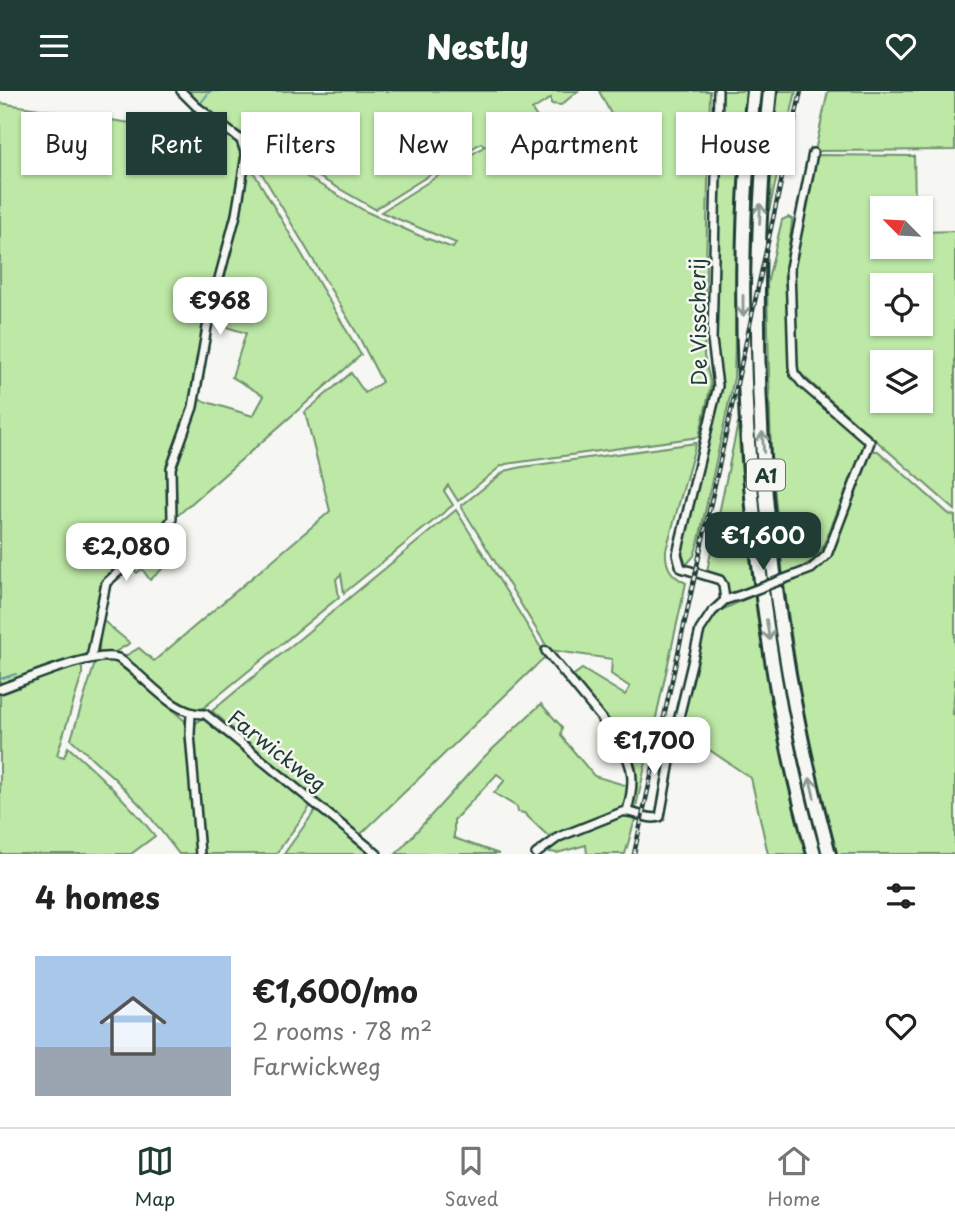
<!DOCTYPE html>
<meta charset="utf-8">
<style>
:root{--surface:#fff;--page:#f6f6f6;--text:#222;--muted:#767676;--line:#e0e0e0;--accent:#1f3d34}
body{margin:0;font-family:"Playpen Sans",sans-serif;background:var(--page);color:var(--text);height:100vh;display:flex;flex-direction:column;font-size:26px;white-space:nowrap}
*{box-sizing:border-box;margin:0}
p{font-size:23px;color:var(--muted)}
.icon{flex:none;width:38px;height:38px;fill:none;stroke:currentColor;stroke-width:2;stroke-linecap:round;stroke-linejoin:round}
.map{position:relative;height:763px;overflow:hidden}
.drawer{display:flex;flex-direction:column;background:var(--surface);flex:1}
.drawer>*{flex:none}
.top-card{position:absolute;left:21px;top:21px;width:914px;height:63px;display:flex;gap:14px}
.needle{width:46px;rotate:294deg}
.tools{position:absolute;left:870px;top:105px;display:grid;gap:14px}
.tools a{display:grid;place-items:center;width:63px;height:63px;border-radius:0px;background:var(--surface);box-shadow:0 2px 5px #0004;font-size:35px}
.price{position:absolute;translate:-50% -60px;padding:0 16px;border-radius:14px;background:#fff;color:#222;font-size:23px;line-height:46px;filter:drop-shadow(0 2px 4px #0008)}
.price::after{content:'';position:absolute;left:50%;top:42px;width:21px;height:16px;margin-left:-10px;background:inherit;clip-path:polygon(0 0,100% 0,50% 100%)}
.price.active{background:var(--accent);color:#fff}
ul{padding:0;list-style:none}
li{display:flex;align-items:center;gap:21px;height:175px;padding:0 35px}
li+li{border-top:2px solid var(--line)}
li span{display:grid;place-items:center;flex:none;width:196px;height:140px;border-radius:0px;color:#555}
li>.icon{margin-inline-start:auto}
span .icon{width:84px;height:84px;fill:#fffc;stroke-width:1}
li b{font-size:30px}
h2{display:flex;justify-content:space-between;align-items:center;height:84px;padding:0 35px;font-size:30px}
.pill{padding:0 24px;border-radius:0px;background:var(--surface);box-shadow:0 2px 5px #0004;font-size:24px;line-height:63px}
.pill.active{background:var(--accent);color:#fff}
header{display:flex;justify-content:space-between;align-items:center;height:91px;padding:0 35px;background:var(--accent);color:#fff;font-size:32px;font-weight:800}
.tabs{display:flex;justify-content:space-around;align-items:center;height:98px;border-top:2px solid var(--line);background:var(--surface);font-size:19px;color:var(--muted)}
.tabs a{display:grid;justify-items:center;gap:4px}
.tabs .active{color:var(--accent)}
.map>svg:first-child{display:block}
.green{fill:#bde8a6;stroke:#6e926d;stroke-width:2;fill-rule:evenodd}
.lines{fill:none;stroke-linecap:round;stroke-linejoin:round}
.stream{stroke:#629ba5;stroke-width:2}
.minor-casing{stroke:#1f3d34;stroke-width:12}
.motorway-casing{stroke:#1f3d34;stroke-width:18}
.minor{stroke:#f6f6f2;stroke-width:7}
.motorway{stroke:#f6f6f2;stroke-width:12}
.rail-casing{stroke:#1f3d34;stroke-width:4.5}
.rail{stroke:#f6f6f2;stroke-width:2;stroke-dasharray:5;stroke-linecap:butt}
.minor-bridge-casing{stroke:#1f3d34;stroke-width:12;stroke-linecap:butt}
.minor-bridge{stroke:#f6f6f2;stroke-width:7}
.oneway{stroke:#8a9a93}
.labels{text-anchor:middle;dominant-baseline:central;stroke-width:5;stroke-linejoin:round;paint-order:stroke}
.shield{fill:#f6f6f2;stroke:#60746d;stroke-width:2}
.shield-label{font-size:19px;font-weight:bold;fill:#1f3d34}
.street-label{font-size:21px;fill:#1f3d34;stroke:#f6f6f2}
</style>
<header><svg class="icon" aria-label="menu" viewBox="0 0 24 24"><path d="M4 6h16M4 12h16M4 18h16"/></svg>Nestly<svg class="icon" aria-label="heart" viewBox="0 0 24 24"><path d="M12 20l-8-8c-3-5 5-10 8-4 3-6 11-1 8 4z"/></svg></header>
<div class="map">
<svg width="955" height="763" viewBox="0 0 955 763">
<rect width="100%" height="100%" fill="#f6f6f2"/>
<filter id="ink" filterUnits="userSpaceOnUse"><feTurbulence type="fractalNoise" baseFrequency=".0143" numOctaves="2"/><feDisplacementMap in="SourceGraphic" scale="14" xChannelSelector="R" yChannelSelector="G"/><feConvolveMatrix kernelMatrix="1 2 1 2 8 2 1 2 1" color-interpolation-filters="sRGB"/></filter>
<g filter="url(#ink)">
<g class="green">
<path d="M 186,0 L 578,0 L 561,14 L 551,13 L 551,7 L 532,19 L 574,80 L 604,70 L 588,41 L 611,23 L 599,0 L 710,0 L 704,265 L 711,294 L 699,346 L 506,373 L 501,375 L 458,410 L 448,394 L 444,400 L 453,414 L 344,502 L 341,483 L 336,488 L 339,506 L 191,627 L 122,567 L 139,557 L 154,570 L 328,422 L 330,420 L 305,321 L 351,282 L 365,302 L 382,291 L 359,246 L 249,61 L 249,57 L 254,55 L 367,121 L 420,145 L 453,157 L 456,152 L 381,121 L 485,55 L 481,52 L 375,118 L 233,37 L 203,18 Z"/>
<path d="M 721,0 L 748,0 L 737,160 L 734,287 L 699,449 L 694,465 L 686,474 L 680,458 L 720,300 L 715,253 Z"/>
<path d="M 777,0 L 796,0 L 769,120 Z"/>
<path d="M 828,0 L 955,0 L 955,59 L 815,60 Z"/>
<path d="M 0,12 L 176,39 L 194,17 L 229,41 L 242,61 L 234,112 L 205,224 L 189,319 L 168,377 L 170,422 L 167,432 L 107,484 L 100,499 L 89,564 L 0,594 Z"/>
<path d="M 820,64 L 914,65 L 915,111 L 919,117 L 882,117 L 882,156 L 920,156 L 921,141 L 955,140 L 955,419 L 802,284 L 797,277 L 791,184 L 815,68 ZM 882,194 L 920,194 L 920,233 L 882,233 ZM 882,271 L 920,271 L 920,310 L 882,310 Z"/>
<path d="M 247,70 L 361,264 L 177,425 L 174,378 L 197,308 L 253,325 L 264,305 L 232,286 L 246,242 L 210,231 Z"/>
<path d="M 788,126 L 792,128 C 792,145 781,185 786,196 L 789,278 L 792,284 L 866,350 L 823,456 C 816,469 806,476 792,480 L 793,489 L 821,475 L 831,462 L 872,360 L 878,360 L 949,423 L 955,425 L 955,595 L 953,620 L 953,623 L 955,622 L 955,763 L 836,763 L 816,681 L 799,598 L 784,493 L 771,366 L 767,193 L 782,129 Z"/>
<path d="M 738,332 C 747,478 777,620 808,763 L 768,763 L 751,687 L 680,639 L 704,538 L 713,523 L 750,506 L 747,497 L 731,503 L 722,487 L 707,480 Z"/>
<path d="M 696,352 L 666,459 C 665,476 671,485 686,492 L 636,716 L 640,721 L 631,718 L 634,677 L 621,647 L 571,586 L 582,578 L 625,604 L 630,596 L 611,583 L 612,568 L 549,559 L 461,415 L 505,380 L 522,376 Z"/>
<path d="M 456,419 L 546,565 L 359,745 L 212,620 Z"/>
<path d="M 173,435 L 178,464 L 150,489 L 142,478 L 137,482 L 129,473 Z"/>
<path d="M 100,527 L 130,552 L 115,561 L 102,563 L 99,561 Z"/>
<path d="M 96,569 L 112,569 L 117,572 L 185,630 L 197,763 L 179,763 L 143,717 L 115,688 L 71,648 Z"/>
<path d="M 78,574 L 82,577 L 82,584 L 57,664 L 64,666 L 68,656 C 100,684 129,712 155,745 L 131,763 L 0,763 L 0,600 Z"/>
<path d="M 541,613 L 562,636 L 561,645 L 594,685 L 631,696 L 625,717 L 548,745 L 524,722 L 518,721 L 517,716 L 494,702 L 505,689 L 497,683 L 454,729 L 454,747 L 499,763 L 396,763 L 483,667 Z"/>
<path d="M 204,625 L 312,713 L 276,763 L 203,763 L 193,635 Z"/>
<path d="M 317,717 L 372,763 L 284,763 Z"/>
<path d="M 623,723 L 639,726 L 634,732 L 625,763 L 587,763 L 586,754 L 557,762 L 537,759 Z"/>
</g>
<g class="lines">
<g class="stream">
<path d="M 200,13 L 210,0"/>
<path d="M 153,73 L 196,20"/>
<path d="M 0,588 L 16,583"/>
</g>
<defs>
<g id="minor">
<path d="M 718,0 L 712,249 L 718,295 L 677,463 L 681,477 L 720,489 L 723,494 L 725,509"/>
<path d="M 795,484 L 811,478 L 827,464 L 870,351 L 802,292 L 794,282 L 793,275 L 790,177 L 813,62"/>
<path d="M 546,560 L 617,646 C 633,674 636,688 627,720"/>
<path d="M 91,567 L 106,492 L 162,442 L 172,428 L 171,377 L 193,316 L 209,225 L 236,124 L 246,64 L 241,49 L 196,15 L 181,0"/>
<path d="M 0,598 C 26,589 94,559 118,567 C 145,584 172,625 205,623 L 377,763"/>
<path d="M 191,623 L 190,643 L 200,763"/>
<path d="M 536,763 L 559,746 L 622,721 C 635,719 646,730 660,726 L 675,643 L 700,539 L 712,521 L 725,509 L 741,504"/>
</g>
<g id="motorway">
<path d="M 754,0 C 739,127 741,255 750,381 C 760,509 779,639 814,763"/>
<path d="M 770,0 C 742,249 763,521 829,763"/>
</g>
</defs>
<use href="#minor" class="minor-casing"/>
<use href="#motorway" class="motorway-casing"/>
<use href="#minor" class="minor"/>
<use href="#motorway" class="motorway"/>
<defs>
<path id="rail" d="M 634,763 L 801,0"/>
</defs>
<use href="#rail" class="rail-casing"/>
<use href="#rail" class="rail"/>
<defs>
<path id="minor-bridge" d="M 741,504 L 795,484"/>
</defs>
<use href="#minor-bridge" class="minor-bridge-casing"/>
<use href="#minor-bridge" class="minor-bridge"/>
</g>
<defs><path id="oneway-shaft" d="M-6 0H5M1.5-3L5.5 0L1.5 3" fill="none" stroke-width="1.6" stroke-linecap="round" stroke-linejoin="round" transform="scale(1.75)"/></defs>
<g class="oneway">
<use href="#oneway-shaft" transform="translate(760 123) rotate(-88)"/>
<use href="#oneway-shaft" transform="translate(743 215) rotate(90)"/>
<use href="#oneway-shaft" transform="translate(763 351) rotate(-94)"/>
<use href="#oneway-shaft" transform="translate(768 539) rotate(81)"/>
<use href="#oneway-shaft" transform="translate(812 697) rotate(-103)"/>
</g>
</g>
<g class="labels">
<rect class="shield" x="747" y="368.5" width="38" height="31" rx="5"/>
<g class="shield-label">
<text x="766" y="384">A1</text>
</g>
<g class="street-label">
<text transform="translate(697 231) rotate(-91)">De Visscherij</text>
<text transform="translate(278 659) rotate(38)">Farwickweg</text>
</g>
</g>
</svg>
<div class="tools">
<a><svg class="needle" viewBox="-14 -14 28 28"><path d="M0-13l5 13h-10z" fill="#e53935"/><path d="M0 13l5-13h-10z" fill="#767676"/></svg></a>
<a><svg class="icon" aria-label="locate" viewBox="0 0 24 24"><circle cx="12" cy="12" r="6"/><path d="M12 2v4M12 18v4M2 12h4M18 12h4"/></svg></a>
<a><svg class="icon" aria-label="layers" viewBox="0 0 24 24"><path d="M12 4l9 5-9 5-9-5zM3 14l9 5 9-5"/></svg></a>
</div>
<b class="price" style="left:220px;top:246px">€968</b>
<b class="price active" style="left:763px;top:481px">€1,600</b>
<b class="price" style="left:126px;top:492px">€2,080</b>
<b class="price" style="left:654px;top:686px">€1,700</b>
<div class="top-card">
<a class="pill">Buy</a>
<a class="pill active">Rent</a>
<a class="pill">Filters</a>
<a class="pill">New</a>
<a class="pill">Apartment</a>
<a class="pill">House</a>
</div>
</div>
<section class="drawer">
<h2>4 homes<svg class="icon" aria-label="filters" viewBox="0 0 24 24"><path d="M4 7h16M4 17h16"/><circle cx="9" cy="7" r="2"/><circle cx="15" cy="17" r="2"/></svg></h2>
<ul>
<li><span style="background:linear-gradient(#a9c7e8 65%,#9aa5b1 0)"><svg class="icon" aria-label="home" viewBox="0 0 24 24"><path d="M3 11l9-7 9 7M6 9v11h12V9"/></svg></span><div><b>€1,600/mo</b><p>2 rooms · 78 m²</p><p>Farwickweg</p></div><svg class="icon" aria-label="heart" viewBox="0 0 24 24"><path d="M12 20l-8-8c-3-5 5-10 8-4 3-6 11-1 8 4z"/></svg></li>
</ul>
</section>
<nav class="tabs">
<a class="active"><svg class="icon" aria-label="map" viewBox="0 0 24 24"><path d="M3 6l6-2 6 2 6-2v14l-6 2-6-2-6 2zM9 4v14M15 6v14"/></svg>Map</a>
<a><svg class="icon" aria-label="saved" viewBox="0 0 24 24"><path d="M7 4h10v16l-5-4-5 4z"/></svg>Saved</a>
<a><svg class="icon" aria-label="home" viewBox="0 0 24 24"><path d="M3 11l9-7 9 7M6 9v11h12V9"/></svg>Home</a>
</nav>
